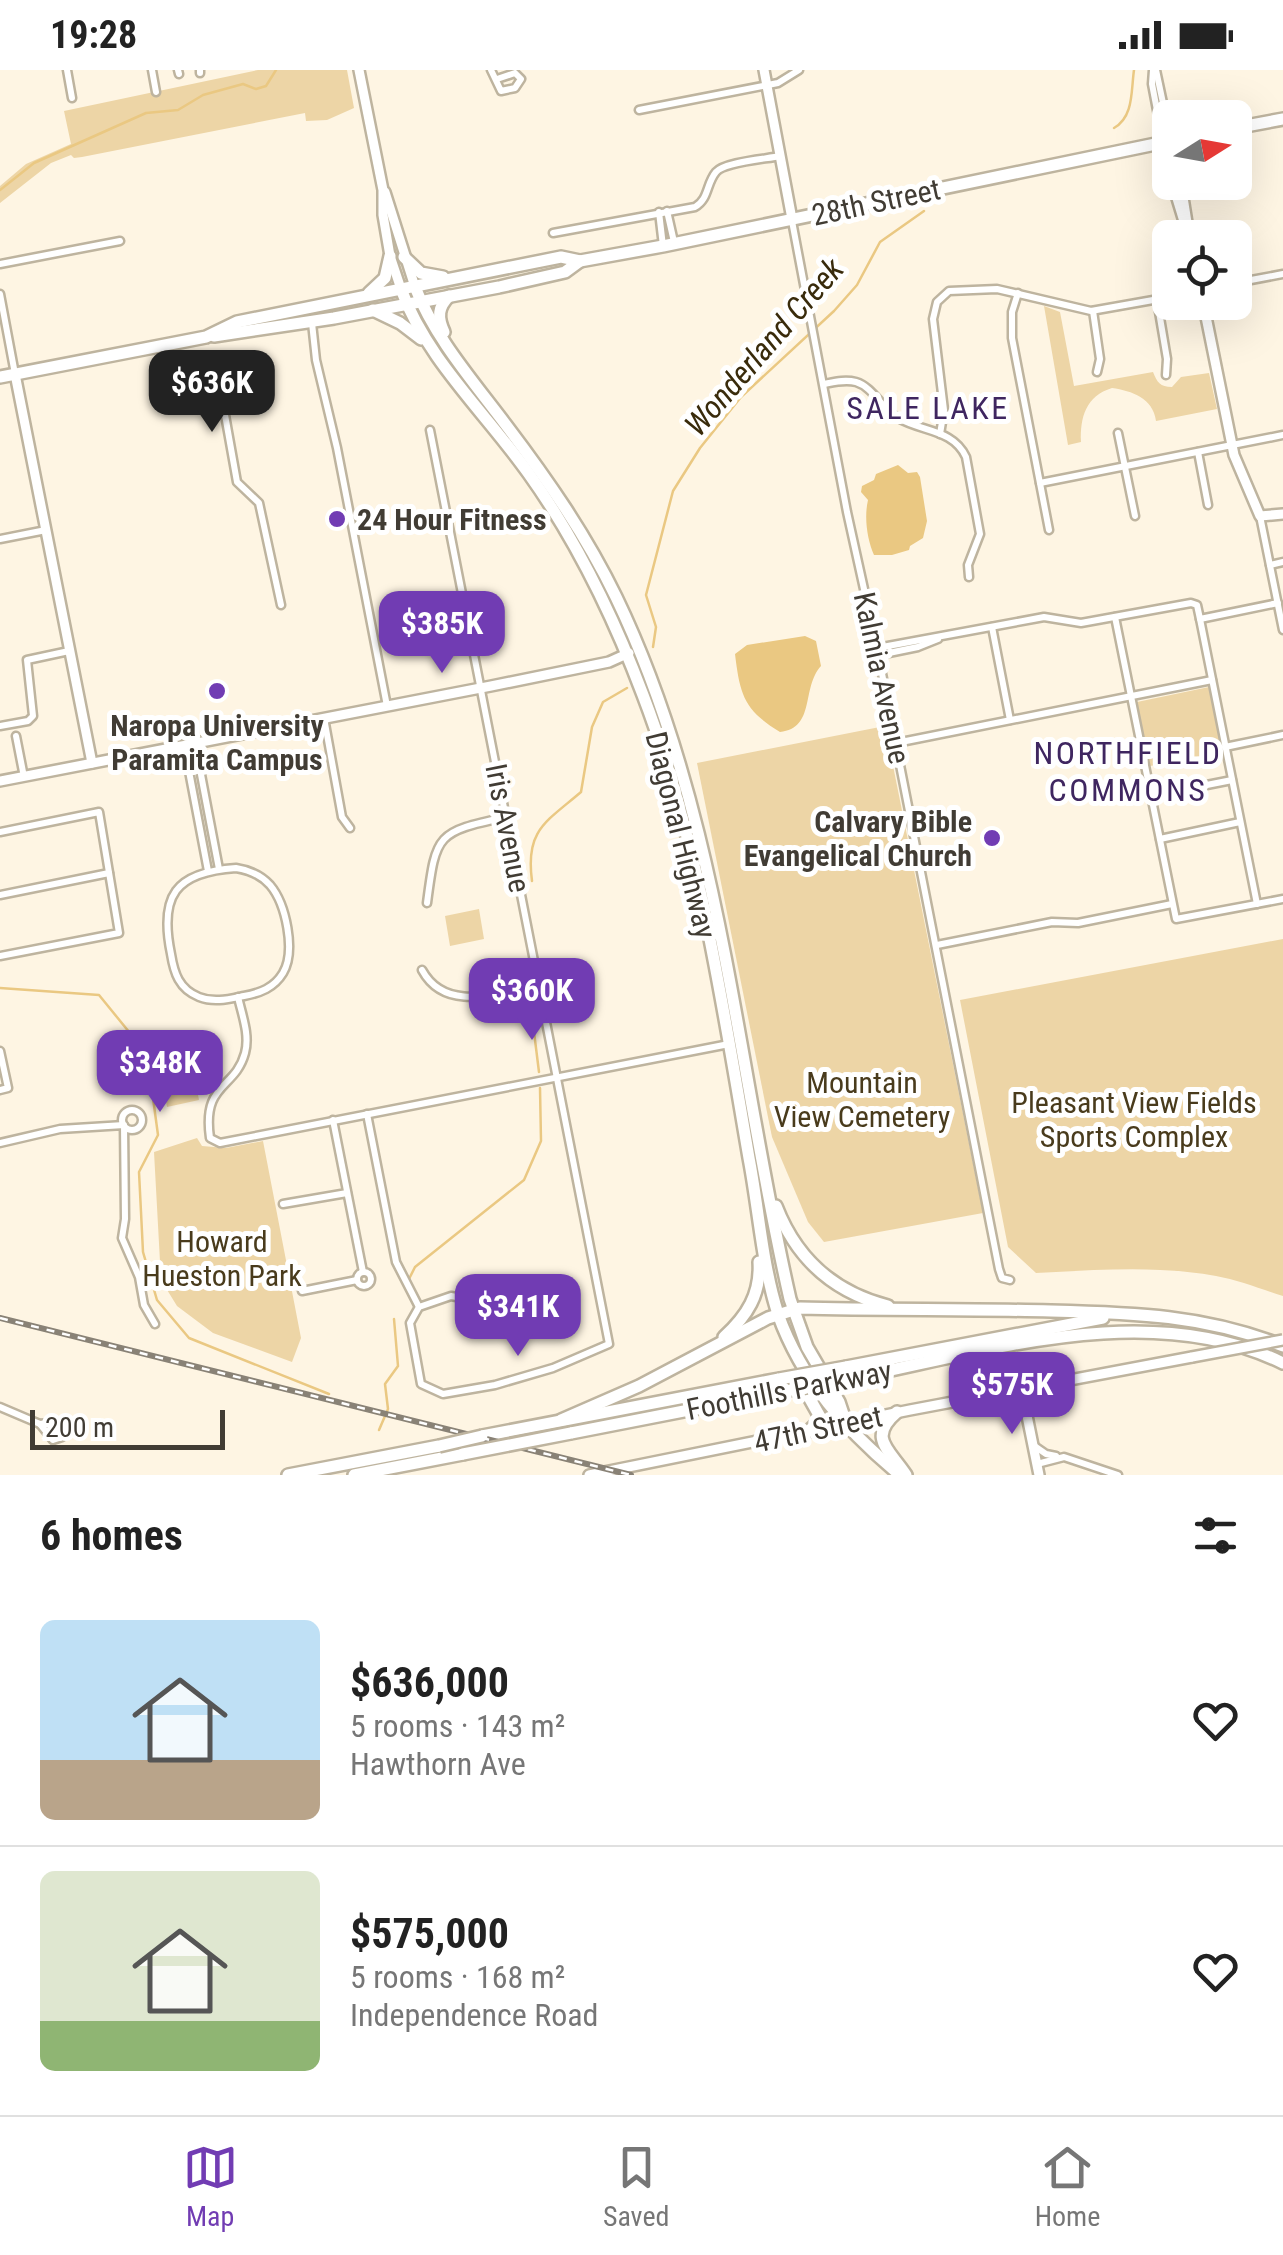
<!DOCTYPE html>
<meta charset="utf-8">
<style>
:root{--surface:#fff;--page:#f2f2f2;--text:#222;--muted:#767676;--line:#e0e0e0;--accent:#713cb3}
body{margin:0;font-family:"Roboto Condensed",sans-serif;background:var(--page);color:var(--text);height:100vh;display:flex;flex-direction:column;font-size:38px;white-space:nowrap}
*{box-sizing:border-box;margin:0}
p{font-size:32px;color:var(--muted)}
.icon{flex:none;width:55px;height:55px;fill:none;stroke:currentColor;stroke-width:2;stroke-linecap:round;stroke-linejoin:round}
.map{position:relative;height:1405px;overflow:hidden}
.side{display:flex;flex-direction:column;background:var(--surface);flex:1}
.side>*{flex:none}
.needle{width:65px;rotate:79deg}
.fabs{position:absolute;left:1152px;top:30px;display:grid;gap:20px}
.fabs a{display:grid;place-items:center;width:100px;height:100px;border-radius:15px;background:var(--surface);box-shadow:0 10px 40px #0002;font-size:50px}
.scale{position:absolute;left:30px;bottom:25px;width:195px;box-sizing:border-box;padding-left:10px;border:5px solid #413c34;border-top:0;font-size:28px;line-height:35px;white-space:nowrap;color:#413c34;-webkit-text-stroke:8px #fff;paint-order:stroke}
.price{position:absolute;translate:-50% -85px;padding:0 22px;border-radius:20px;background:var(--accent);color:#fff;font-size:32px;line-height:65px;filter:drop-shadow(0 2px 5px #0008)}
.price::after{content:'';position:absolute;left:50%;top:60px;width:30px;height:22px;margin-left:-15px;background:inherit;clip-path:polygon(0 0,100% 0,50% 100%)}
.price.current{background:#222;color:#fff}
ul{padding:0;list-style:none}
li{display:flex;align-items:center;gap:30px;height:250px;padding:0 40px}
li+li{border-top:2px solid var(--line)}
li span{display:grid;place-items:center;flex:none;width:280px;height:200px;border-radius:15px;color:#555}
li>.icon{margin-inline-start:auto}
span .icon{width:120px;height:120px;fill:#fffc;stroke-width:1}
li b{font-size:42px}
h2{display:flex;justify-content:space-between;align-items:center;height:120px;padding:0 40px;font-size:42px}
.status{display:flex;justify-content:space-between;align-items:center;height:70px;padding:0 50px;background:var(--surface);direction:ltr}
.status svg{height:28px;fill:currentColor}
.dock{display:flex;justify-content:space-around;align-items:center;height:140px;border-top:2px solid var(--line);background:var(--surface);font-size:28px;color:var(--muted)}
.dock a{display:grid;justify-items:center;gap:5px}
.dock .current{color:var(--accent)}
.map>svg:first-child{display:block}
.green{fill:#edd5a6}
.water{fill:#eac882}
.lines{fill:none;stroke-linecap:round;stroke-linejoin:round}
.stream{stroke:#eac882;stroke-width:2.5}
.street-casing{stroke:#beb49f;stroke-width:11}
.secondary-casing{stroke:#beb49f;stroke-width:14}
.highway-casing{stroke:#beb49f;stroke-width:16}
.street{stroke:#fff;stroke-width:6}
.secondary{stroke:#fff;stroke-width:9}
.highway{stroke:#fff;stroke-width:11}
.rail-casing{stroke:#898276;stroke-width:6}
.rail{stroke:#fff;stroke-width:2.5;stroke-dasharray:8;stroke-linecap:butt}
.secondary-bridge-casing{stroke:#beb49f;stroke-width:14;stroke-linecap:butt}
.highway-bridge-casing{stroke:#beb49f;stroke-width:16;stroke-linecap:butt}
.secondary-bridge{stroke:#fff;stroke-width:9}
.highway-bridge{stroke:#fff;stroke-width:11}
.poi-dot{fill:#713cb3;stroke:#fff;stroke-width:4}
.labels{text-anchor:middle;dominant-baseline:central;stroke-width:10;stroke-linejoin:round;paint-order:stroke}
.street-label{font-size:30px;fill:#413c34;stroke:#fff}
.poi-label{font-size:30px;font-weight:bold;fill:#413c34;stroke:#fff;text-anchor:start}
.park-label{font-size:30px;fill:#493b1c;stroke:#fff}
.water-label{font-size:32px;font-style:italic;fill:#392b0b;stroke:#fff}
.neighbourhood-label{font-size:32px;letter-spacing:2.5px;fill:#3f2660;stroke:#fff}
</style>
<div class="status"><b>19:28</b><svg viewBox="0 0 49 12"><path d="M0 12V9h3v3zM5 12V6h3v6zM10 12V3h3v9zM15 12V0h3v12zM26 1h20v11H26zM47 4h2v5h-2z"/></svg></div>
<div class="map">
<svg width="1283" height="1405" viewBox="0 0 1283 1405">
<rect width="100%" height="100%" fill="#fef5e3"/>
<g class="green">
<path d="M 258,0 L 347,0 L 354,38 L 327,50 L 306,51 L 305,43 L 82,87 L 74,88 L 71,85 L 51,93 L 0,133 L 0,116 L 26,94 L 71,74 L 64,41 Z"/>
<path d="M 1044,236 L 1060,242 L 1074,316 L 1153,302 C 1157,312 1160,317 1172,317 L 1181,307 L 1209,303 L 1217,339 L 1156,351 C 1153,328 1132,321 1112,318 C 1086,326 1080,347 1081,372 L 1068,375 Z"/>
<path d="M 1209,617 L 1222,682 L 1150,696 L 1137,632 Z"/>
<path d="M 885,656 L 983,1143 L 824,1172 L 808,1152 L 772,1067 L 697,693 Z"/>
<path d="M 479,839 L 484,869 L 450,876 L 445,846 Z"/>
<path d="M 1283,869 L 1283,1226 C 1261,1219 1238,1210 1216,1206 C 1156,1195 1096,1200 1036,1203 L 1008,1177 L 960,930 Z"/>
<path d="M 193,999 L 199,1030 L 167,1037 L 161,1006 Z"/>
<path d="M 197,1068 L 202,1076 L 226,1078 L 263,1071 L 301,1268 L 292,1292 L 213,1263 L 177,1236 L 161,1210 L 154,1082 Z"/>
</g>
<g class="water">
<path d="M 898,395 L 908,403 L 917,402 L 920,407 L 927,451 L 923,468 L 910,476 L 909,480 L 892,485 L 874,485 C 867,469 864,447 868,430 L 861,422 L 862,416 L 874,410 L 876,404 Z"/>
<path d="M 805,566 L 816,571 L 821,596 C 801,618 816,658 780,662 C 744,640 740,625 735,584 L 747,575 Z"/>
</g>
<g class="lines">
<g class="stream">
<path d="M 1114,58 C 1134,47 1131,20 1134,0"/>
<path d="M 0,120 L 34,93 L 146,43 L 178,40 L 203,25 L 243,14 L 256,19 L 266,16 L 276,0"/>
<path d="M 653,577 L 656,557 L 646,525 L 673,421 L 700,378 L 741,327 L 834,241 L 857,215 L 880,172 L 924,141"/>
<path d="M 532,811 C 525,760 546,752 581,722 L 592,657 L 603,632 L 627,618"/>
<path d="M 0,918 L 99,925 L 147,984 L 158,1065 L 139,1102 L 143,1182 L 157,1230 L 189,1268 L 329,1324"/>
<path d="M 531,938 L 539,1002"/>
<path d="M 409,1209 L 415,1197 L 524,1110 L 541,1071 L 540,1018"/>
<path d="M 379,1360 L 388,1339 L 385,1314 L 398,1296 L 394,1249"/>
</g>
<defs>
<g id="street">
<path d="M 67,0 L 72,28"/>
<path d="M 152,0 L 156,22"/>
<path d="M 178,0 L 179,4"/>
<path d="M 200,0 L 200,3"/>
<path d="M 491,0 L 501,21 L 515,18 L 521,9 L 515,3 L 497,9"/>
<path d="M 1153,0 L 1152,14 L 1163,72"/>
<path d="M 1156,0 L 1170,66"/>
<path d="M 639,40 L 778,13 L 799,0"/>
<path d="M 667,141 L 674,172"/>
<path d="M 659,142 L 663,176"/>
<path d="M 792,151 L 847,442 L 877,578 L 999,1199 L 1002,1208 L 1010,1210"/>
<path d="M 553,163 L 695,137 C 709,129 706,114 716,102 C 724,92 766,89 780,86"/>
<path d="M 0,194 L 120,171"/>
<path d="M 1235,213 L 1283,204"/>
<path d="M 1018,223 L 1012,242 L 1012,268 L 1049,460"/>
<path d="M 0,224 L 15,304"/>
<path d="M 1157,230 L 1167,289 L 1166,305"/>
<path d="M 1093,241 L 1100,289 L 1097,302"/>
<path d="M 312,253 L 316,290 L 337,378 L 387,636"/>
<path d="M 215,289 L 237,412 L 259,433 L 281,535"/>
<path d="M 824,314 C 834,312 845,309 856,312 C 873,317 882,339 898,348 C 922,362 953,359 966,387 L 980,464 L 968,495 L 969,507"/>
<path d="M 430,360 L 609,1274 L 553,1298 L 495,1315 L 443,1324 L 421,1314 L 410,1253 L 419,1237 L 451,1226 L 490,1233"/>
<path d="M 1118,363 L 1135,446"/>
<path d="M 940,364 L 944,340 L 933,249 L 937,232 L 949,221 L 997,219 L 1091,241 L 1170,227"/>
<path d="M 1198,382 L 1208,435"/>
<path d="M 1040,413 L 1283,365"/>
<path d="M 1260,446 L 1283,560"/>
<path d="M 0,469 L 46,460"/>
<path d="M 1270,495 L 1283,492"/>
<path d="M 1115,547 L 1176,849 L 1283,829"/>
<path d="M 1200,549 L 1257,834"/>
<path d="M 992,557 L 1010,650"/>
<path d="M 877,578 L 1044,547 L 1081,553 L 1191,533 L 1197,535 L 1200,549 L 1278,533"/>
<path d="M 879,585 L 918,577 L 938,569"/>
<path d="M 324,648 L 342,747 L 350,758"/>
<path d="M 0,656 L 28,651 L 33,646 L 27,590 L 69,581"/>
<path d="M 16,666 L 24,707"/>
<path d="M 195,673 L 219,799"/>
<path d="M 896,673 L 1212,610"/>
<path d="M 184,675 L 208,801"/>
<path d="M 1225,677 L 1283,665"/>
<path d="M 1151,726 L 1232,710"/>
<path d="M 0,762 L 99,742 L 119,863 L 0,886"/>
<path d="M 1160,769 L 1240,752"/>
<path d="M 236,798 C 249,800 261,805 270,815 C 286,834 296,881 283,903 C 274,918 260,923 244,926 C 229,929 214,933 199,927 C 179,919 174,903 171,884 C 159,826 175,802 236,798 Z"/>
<path d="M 0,825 L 109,803"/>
<path d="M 427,833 C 436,763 437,762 506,747"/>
<path d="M 937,875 L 1052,852 L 1078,853 L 1172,834"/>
<path d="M 422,900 C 446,944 499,922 538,915"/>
<path d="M 238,927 C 242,945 250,965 245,983 C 235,1020 202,1012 210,1068 L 220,1073 L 729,974"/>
<path d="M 0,981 L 8,1018 L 0,1020"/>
<circle cx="132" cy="1050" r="10"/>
<path d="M 367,1044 L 396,1192 L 419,1237"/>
<path d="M 333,1050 L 363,1202"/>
<path d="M 0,1073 L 60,1059 L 124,1055 L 125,1149 L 122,1168 L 139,1207 L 144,1235 L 155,1254"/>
<path d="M 283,1134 L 347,1123"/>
<circle cx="364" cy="1209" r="7"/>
<path d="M 302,1221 L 357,1210"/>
<path d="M 0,1337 L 40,1354"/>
<path d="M 56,1352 L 63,1362 L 62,1367 L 53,1370 L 40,1354 Z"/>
<path d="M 1033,1375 L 1046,1384 L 1056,1386"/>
<path d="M 1037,1394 L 1064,1387 L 1118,1405"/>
</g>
<g id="secondary">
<path d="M 359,0 L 383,120 L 383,145 L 390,186 L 401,219"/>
<path d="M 764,0 L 792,149"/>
<path d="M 1163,72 L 1170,105"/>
<path d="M 1172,112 L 1189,168"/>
<path d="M 1182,121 L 1189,165"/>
<path d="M 385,122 L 415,217"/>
<path d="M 1203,232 L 1234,385 L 1260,446 L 1283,444"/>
<path d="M 15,304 L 92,693"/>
<path d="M 0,711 L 491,616 L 609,592 L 629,583"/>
<path d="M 1022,1321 L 1039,1405"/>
<path d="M 589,1405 L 910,1340 L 1192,1287"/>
</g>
<g id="highway">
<path d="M 1235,58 L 1283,49"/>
<path d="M 1182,112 L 1182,124"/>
<path d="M 404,187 L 421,203 L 443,207"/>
<path d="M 415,217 C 435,268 473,311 506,355 C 547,409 586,465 616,527 C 721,745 736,995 790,1229 L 807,1277 L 839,1332 L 846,1353"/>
<path d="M 401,219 C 427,290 486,343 529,404 C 577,471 614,548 643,625 C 698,768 723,937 749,1088 C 759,1140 762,1194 778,1244 C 802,1311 846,1360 900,1405"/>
<path d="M 369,223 L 385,208 L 390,186"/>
<path d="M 373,240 L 400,253 L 421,269"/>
<path d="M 444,262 C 437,247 438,237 449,226"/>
<path d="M 214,266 L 334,248 L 499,217 L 565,202 L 580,191"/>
<path d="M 0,307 L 206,267 L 237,252 L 561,187 L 580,191 L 663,176 L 1170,71"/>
<path d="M 776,1136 C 796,1188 833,1222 888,1236"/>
<path d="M 724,1267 C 747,1246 761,1224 759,1192"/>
<path d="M 846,1297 L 1103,1248"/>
<path d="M 853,1308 C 989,1281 1150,1228 1283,1293"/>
<path d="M 801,1313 L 819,1345 L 818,1352 L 809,1361"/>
<path d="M 897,1342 C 867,1368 889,1379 906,1405"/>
<path d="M 561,1350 L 639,1316 L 768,1248 L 800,1238 C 884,1240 967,1239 1051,1241 C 1134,1243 1205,1245 1283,1276"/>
<path d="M 571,1363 L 786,1321"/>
<path d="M 482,1366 L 779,1309"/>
<path d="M 288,1405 L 439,1376"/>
<path d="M 354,1405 L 463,1384"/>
</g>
</defs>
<use href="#street" class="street-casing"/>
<use href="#secondary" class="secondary-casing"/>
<use href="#highway" class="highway-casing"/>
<use href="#street" class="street"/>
<use href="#secondary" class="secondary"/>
<use href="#highway" class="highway"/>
<defs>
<path id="rail" d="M 0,1248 L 631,1405"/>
</defs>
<use href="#rail" class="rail-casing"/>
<use href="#rail" class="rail"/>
<defs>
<path id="secondary-bridge" d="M 1192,1287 L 1283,1270"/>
<g id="highway-bridge">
<path d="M 779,1309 L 846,1297"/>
<path d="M 786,1321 L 853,1308"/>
<path d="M 439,1376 L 482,1366"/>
<path d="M 463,1384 L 571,1363"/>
</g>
</defs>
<use href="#secondary-bridge" class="secondary-bridge-casing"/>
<use href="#highway-bridge" class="highway-bridge-casing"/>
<use href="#secondary-bridge" class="secondary-bridge"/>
<use href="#highway-bridge" class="highway-bridge"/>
</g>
<g class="poi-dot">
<circle cx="337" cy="449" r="10"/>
<circle cx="217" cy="621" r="10"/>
<circle cx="992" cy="768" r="10"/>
</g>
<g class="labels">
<g class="street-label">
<text transform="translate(876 132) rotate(-12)">28th Street</text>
<text transform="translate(882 608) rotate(78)">Kalmia Avenue</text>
<text transform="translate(508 758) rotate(79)">Iris Avenue</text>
<text transform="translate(681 765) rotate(76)">Diagonal Highway</text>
<text transform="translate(789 1320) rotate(-11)">Foothills Parkway</text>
<text transform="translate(818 1359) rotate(-12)">47th Street</text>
</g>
<g class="poi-label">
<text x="357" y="449">24 Hour Fitness</text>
<text x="217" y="655" text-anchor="middle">Naropa University<tspan x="217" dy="34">Paramita Campus</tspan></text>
<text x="972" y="751" text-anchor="end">Calvary Bible<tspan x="972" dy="34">Evangelical Church</tspan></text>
</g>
<g class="park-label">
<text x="862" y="1012">Mountain<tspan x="862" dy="34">View Cemetery</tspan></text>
<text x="1134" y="1032">Pleasant View Fields<tspan x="1134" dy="34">Sports Complex</tspan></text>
<text x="222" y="1171">Howard<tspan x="222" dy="34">Hueston Park</tspan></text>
</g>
<g class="water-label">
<text transform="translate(764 277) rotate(-49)">Wonderland Creek</text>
</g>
<g class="neighbourhood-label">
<text x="928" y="338">SALE LAKE</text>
<text x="1128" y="683">NORTHFIELD<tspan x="1128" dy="37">COMMONS</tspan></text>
</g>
</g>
</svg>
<div class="fabs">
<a><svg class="needle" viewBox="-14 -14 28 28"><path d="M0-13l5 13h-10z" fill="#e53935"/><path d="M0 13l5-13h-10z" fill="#767676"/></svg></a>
<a><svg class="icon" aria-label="locate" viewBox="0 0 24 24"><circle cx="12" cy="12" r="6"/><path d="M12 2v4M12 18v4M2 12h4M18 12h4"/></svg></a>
</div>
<div class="scale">200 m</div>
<b class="price current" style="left:212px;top:365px">$636K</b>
<b class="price" style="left:442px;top:606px">$385K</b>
<b class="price" style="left:532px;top:973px">$360K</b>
<b class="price" style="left:160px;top:1045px">$348K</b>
<b class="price" style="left:518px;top:1289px">$341K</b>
<b class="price" style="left:1012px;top:1367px">$575K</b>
</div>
<section class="side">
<h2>6 homes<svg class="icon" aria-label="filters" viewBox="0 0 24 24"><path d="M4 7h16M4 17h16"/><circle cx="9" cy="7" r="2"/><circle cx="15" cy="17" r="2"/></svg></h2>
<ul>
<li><span style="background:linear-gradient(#bfe0f5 70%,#b9a48a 0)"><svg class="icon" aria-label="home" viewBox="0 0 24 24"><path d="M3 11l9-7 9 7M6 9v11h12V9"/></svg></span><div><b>$636,000</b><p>5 rooms · 143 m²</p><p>Hawthorn Ave</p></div><svg class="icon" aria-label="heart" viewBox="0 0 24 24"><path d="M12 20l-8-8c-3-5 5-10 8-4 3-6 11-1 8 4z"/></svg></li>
<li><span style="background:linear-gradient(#dfe7d0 75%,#8fb573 0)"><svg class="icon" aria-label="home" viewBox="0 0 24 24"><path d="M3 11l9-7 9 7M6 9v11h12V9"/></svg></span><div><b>$575,000</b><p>5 rooms · 168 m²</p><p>Independence Road</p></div><svg class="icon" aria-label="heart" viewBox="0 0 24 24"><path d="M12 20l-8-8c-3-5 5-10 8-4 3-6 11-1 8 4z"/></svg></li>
</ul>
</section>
<nav class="dock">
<a class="current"><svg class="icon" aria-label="map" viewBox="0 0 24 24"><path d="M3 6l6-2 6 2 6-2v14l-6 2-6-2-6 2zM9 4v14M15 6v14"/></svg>Map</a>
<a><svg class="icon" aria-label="saved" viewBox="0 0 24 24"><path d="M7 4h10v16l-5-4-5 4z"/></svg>Saved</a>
<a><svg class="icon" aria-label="home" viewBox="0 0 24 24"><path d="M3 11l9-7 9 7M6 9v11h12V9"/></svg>Home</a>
</nav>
